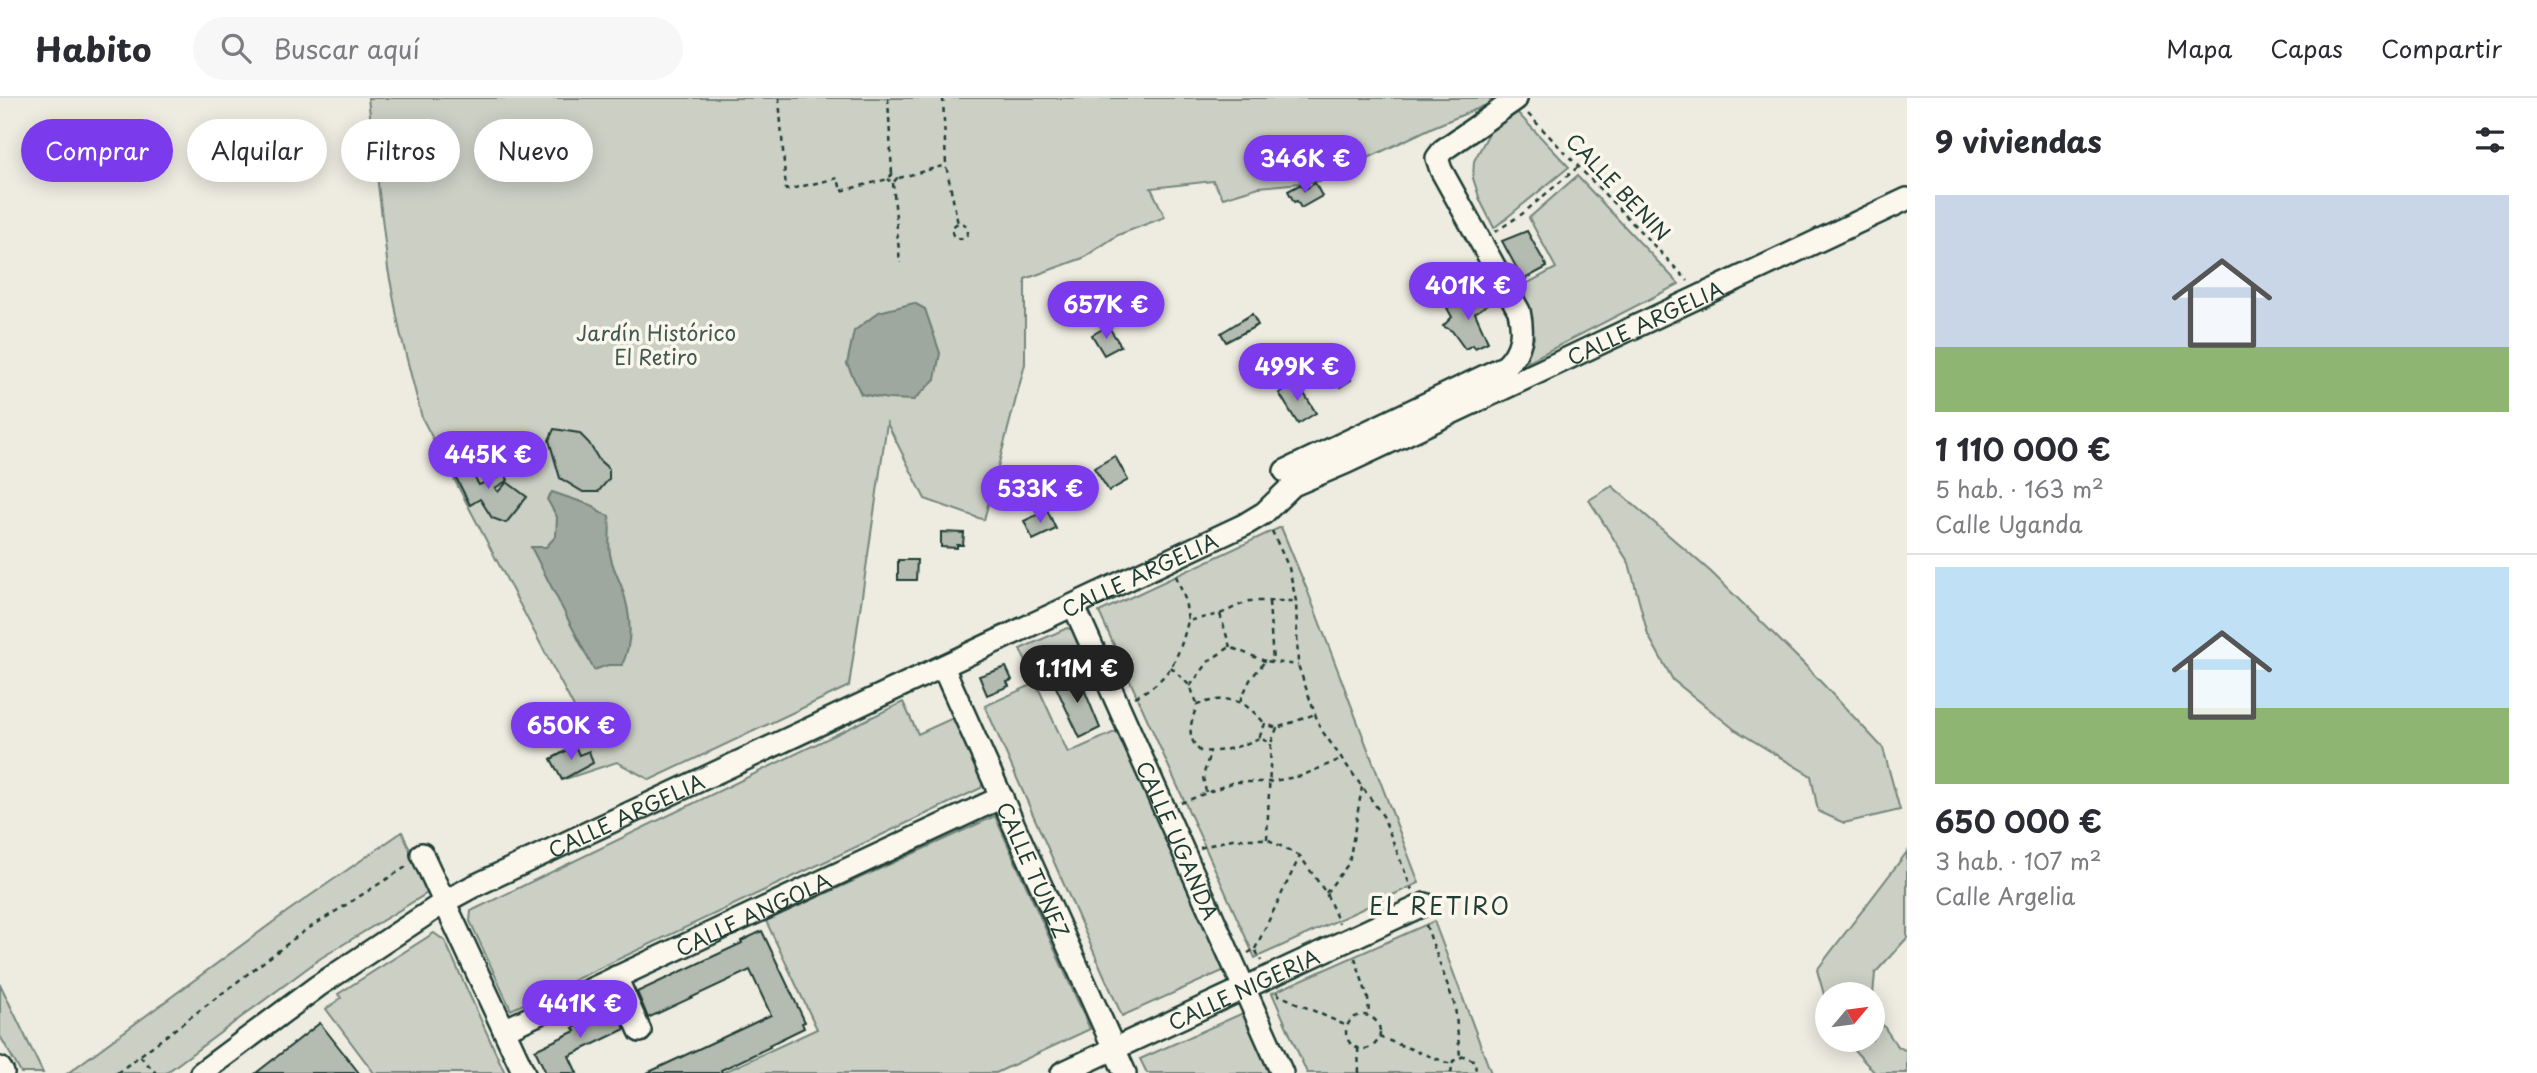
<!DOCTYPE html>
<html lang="es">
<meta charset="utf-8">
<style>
:root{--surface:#fff;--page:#f7f7f7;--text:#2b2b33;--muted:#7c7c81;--line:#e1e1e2;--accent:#7c3aed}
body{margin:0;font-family:"Playpen Sans",sans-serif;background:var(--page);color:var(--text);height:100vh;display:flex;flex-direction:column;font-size:26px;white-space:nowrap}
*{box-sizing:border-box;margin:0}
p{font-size:23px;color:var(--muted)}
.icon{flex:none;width:38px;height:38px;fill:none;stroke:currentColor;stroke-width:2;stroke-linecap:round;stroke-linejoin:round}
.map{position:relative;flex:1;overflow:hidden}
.panel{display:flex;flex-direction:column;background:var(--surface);width:630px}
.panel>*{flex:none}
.banner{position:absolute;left:21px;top:21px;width:665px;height:63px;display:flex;gap:14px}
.needle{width:46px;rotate:61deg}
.buttons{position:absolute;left:1815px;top:884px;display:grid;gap:14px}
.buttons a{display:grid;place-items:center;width:70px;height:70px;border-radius:50%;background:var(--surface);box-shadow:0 4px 18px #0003;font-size:35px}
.price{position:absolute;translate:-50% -60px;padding:0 16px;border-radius:24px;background:var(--accent);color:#fff;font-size:23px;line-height:46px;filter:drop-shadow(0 2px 4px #0008)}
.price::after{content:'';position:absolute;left:50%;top:42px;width:21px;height:16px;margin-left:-10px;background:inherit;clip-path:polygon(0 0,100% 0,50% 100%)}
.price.selected{background:#222;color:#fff}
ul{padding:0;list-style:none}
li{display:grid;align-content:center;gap:14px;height:371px;padding:0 28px}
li+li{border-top:2px solid var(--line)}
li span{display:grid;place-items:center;height:217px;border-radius:0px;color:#555}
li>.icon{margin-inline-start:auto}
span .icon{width:126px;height:126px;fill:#fffc;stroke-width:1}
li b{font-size:30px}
h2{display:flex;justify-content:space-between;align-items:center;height:84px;padding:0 28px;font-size:30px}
.pill{padding:0 24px;border-radius:32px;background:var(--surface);box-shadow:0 4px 18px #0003;font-size:24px;line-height:63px}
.pill.selected{background:var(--accent);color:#fff}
header{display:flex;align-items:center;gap:42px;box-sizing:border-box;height:98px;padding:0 35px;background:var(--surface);border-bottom:2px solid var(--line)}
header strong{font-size:33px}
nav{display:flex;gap:38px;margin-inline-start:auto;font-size:24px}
.search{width:490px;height:63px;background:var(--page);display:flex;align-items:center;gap:18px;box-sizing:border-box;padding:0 24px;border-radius:38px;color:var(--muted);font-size:26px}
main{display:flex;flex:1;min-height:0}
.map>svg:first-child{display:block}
.green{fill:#cbcfc4;stroke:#75867c;stroke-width:2}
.water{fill:#9fa89f;stroke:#6c7d74;stroke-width:2}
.building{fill:#b4bbb0;stroke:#1f3d34;stroke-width:2}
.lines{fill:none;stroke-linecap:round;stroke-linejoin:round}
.minor-casing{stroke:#1f3d34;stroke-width:26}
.path{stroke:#1f3d34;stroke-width:2.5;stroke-dasharray:5 5;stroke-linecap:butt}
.minor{stroke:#fbf7ec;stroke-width:21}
.labels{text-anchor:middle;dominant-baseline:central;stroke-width:7;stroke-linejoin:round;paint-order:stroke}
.street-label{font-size:21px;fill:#1f3d34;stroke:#fbf7ec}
.park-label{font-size:21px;fill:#415a51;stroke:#fbf7ec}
.neighbourhood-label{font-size:23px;letter-spacing:2px;fill:#1f3d34;stroke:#fbf7ec}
</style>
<header>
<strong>Habito</strong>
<div class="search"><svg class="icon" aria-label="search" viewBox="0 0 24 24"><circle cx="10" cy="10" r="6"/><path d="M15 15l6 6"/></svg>Buscar aquí</div>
<nav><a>Mapa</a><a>Capas</a><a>Compartir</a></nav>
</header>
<main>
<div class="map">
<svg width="1907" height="975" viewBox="0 0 1907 975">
<rect width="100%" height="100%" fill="#eeece1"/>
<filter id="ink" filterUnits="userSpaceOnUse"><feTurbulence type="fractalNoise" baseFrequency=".0143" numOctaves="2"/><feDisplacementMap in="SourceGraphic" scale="14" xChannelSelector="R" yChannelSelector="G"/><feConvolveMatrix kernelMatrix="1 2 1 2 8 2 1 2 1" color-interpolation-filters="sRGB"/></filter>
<g filter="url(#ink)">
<g class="green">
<path d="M 368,0 L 1491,0 L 1489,6 L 1433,29 L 1320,83 L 1259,89 L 1223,100 L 1213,83 L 1151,90 L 1165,119 L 1118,137 L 1083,160 L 1025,181 L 1025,266 L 984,422 L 925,401 L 887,325 L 849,588 L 650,682 L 617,664 L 562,682 L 551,661 L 590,640 L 422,320 L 400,234 L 388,171 Z"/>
<path d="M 1514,11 L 1569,69 L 1494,130 L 1480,102 L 1473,80 L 1474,63 L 1495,24 Z"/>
<path d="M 1577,78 L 1679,186 L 1525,265 L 1534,240 L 1528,215 L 1515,192 L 1556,170 L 1529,120 Z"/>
<path d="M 1612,388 L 1711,474 L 1803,565 L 1883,650 L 1900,712 L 1844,725 L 1818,713 L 1811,678 L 1734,631 L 1673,582 L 1648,537 L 1629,465 L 1589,402 Z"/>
<path d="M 1281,429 L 1308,494 L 1419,785 L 1255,860 L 1099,514 Z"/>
<path d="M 1067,530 L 1076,533 L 1088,562 L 1036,585 L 1068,655 L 1119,632 L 1225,872 L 1122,918 L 985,608 L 1036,585 L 1020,551 Z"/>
<path d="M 903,604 L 918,636 L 955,619 L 984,681 L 981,690 L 511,912 L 470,823 L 471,813 Z"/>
<path d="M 995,718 L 1090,931 L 996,975 L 722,975 L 817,931 L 766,823 Z"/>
<path d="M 402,734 L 429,794 L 321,860 L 166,975 L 68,975 L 288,813 Z"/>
<path d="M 1907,754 L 1907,840 L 1875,875 L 1873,897 L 1827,896 L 1827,907 L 1817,872 Z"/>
<path d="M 1434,823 L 1491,975 L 1307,975 L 1272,895 Z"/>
<path d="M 434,835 L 445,843 L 505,975 L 374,975 L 326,911 L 341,900 L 338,896 Z"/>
<path d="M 0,886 L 43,975 L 21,975 L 0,938 Z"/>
<path d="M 1873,912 L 1897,948 L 1907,953 L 1907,975 L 1875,975 L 1845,942 L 1872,942 Z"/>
<path d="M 1243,915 L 1270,975 L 1147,975 L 1140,961 Z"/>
</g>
<g class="water">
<path d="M 914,205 L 925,211 L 940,255 L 935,281 L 914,302 L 888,301 L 861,296 L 847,266 L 854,233 L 879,214 Z"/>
<path d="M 552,394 L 594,408 L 599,414 L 609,418 C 611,431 608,444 610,456 C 612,468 617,477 621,487 C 630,512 634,542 622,567 L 608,567 L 594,572 L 531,449 L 546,449 L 556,438 L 557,419 L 547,401 Z"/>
</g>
<g class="building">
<path d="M 1315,85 L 1322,98 L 1301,110 L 1297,103 L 1294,104 L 1288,93 L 1301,86 L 1304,92 Z"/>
<path d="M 1527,133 L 1547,169 L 1523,182 L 1502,143 Z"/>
<path d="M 1106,193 L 1115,210 L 1101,217 L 1092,201 Z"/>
<path d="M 1474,196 L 1476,201 L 1494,202 L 1475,215 L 1488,244 L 1475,250 L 1473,247 L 1465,251 L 1452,233 L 1443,228 L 1452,219 L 1447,210 Z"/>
<path d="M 1252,216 L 1258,227 L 1226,244 L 1221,235 Z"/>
<path d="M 1108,228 L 1121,248 L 1104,257 L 1092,237 Z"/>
<path d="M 1313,250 L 1326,272 L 1315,279 L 1302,257 Z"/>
<path d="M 1337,255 L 1351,282 L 1340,289 L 1325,261 Z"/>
<path d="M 1297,284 L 1316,315 L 1298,326 L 1279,295 Z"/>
<path d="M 554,331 L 579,335 L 589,345 L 599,362 L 609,371 L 609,381 L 598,394 L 583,394 L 560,380 L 549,342 Z"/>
<path d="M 460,355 L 479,387 L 505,376 L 508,382 L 495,390 L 498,394 L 507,384 L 527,399 L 506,425 L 492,420 L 480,401 L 470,407 L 447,362 Z"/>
<path d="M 1115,358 L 1128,382 L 1109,393 L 1094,370 Z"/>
<path d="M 1047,412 L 1056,431 L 1033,442 L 1024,423 Z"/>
<path d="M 941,434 L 964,435 L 963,447 L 957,447 L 957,450 L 941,449 Z"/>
<path d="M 898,462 L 917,462 L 916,482 L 898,482 Z"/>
<path d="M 1006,569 L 1012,582 L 1007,584 L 1009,588 L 987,597 L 979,578 Z"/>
<path d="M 1077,574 L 1100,630 L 1080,640 L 1054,585 Z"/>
<path d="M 575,648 L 579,657 L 589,653 L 593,665 L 562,682 L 551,661 Z"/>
<path d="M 762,833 L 805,924 L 802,925 L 804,930 L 769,947 L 770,949 L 721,972 L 722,975 L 647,975 L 771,917 L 750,872 L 648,920 L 637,894 L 742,845 L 741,843 Z"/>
<path d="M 614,906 L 625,931 L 569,958 L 577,975 L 546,975 L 535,952 L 575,933 L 573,930 L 579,927 L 577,923 Z"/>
<path d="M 320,925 L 359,975 L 256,975 Z"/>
</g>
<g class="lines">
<defs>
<g id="minor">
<path d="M 1285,373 L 1506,268 C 1522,252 1524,235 1519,213 L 1441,72 L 1437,60 L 1443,52 L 1516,1"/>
<path id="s1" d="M 1074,508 L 1282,975"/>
<path id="s2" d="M 943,569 L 1125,975"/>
<path d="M 422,756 L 524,975"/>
<path d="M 616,879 L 640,933"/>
<path id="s3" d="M 504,932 L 1002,699"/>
<path d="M 0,970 L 3,975"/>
<path id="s4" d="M 201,975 L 318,888 L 446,803 L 472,789 L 1244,427 L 1264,415 L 1293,387 L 1347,364 L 1907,101"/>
<path id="s5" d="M 1062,975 L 1425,806"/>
</g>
</defs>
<use href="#minor" class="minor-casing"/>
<g class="path">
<path d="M 779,0 L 786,92 L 838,80 L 841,93 L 888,81 L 892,76 L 897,80 L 893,85 L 888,81"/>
<path d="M 888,0 L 892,76"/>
<path d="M 943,0 L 946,67 L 958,126"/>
<path d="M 1528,16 L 1688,183"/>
<path d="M 899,80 L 946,67"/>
<path d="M 893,85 L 900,165"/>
<circle cx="960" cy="133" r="8"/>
<path d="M 1495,134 L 1522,116 L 1578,69"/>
<path d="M 1272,433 L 1289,470 L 1296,503 L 1298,567 L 1320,630 L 1383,718 L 1412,792"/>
<path d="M 1176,478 L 1185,501 L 1188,523 L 1220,516 L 1249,503 L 1296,503"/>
<path d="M 1269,504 L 1273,564"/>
<path d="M 1220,516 L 1230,549"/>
<path d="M 1171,569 L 1190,588 L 1197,605"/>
<path d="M 1190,588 L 1210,562 L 1230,549 L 1265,563"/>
<path d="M 1135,599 C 1170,582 1179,559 1188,523"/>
<path d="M 1240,603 L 1250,582 L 1265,563 L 1298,567"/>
<path d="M 1277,630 L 1271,645 L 1259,640 L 1265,626 L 1277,630 L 1315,616"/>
<path d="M 1259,640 C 1241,649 1220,655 1200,653 C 1185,638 1191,625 1197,607 C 1229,596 1244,601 1265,626"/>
<path d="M 1206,694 L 1203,679 L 1210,654"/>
<path d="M 1181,705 L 1234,684 L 1268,684 L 1301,678 L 1341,661"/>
<path d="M 1267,741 L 1271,646"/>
<path d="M 1200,750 L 1232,741 L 1267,741 L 1300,758"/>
<path d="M 1326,795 L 1349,765 L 1362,689"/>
<path d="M 1426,827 L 1455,908 L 1460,958"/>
<path d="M 1255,851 L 1300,758 L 1326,795 L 1339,825"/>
<path d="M 1248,855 L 1255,851 L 1261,863"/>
<path d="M 1355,860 L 1368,900 L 1369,918"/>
<path d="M 1277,894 L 1279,897 L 1347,928"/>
<circle cx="1363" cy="934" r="17"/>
<path d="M 1379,939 L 1451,966"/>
<path d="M 1358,950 L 1359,975"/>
<path d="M 140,958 L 156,975"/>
<path d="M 117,975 L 303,834 L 409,767"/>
<path d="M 1451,975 L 1453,963 L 1464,958 L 1475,963 L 1476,975"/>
</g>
<use href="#minor" class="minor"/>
</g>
</g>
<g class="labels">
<g class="street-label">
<text transform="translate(1619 88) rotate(46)">CALLE BENIN</text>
<text stroke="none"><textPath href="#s4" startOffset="1633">CALLE ARGELIA</textPath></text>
<text stroke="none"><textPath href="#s4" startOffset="1066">CALLE ARGELIA</textPath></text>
<text stroke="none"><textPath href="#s4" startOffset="499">CALLE ARGELIA</textPath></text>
<text stroke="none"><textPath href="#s1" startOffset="256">CALLE UGANDA</textPath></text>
<text stroke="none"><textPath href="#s2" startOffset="222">CALLE TÚNEZ</textPath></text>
<text stroke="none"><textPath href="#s3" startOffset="275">CALLE ANGOLA</textPath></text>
<text stroke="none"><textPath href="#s5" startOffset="200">CALLE NIGERIA</textPath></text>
</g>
<g class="park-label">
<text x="656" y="234">Jardín Histórico<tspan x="656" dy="24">El Retiro</tspan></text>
</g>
<g class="neighbourhood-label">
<text x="1440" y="807">EL RETIRO</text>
</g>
</g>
</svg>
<div class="buttons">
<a><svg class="needle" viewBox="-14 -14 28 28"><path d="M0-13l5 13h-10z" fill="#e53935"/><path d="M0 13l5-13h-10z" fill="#7c7c81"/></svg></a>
</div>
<b class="price" style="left:1305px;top:97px">346K €</b>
<b class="price" style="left:1468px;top:224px">401K €</b>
<b class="price" style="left:1106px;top:243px">657K €</b>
<b class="price" style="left:1297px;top:305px">499K €</b>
<b class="price" style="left:488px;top:393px">445K €</b>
<b class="price" style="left:1040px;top:427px">533K €</b>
<b class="price selected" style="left:1077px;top:607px">1.11M €</b>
<b class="price" style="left:571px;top:664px">650K €</b>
<b class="price" style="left:580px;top:942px">441K €</b>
<div class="banner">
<a class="pill selected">Comprar</a>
<a class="pill">Alquilar</a>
<a class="pill">Filtros</a>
<a class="pill">Nuevo</a>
</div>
</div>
<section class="panel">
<h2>9 viviendas<svg class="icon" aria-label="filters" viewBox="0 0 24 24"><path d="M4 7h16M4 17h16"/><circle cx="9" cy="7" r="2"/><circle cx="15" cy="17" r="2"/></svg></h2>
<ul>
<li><span style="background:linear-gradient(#c9d6e8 70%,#8fb573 0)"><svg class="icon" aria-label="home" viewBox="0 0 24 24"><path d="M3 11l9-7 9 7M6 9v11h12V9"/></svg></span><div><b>1 110 000 €</b><p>5 hab. · 163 m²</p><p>Calle Uganda</p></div></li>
<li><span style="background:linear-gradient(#bfe0f5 65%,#8fb573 0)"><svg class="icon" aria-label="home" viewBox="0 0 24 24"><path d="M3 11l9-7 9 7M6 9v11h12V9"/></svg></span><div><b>650 000 €</b><p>3 hab. · 107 m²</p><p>Calle Argelia</p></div></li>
</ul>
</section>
</main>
